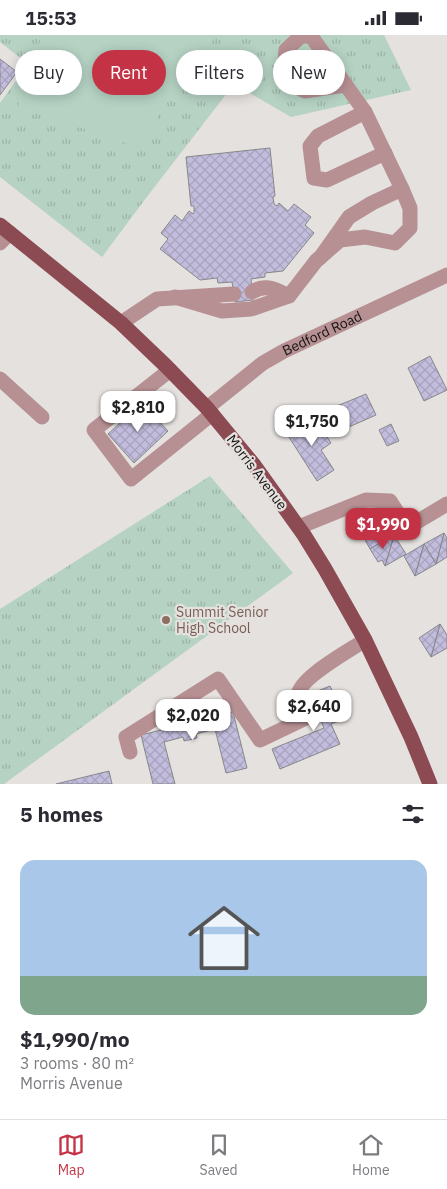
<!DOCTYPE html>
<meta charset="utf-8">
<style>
:root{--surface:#fff;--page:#f7f7f7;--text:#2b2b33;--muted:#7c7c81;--line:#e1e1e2;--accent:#c43345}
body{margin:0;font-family:"IBM Plex Sans",sans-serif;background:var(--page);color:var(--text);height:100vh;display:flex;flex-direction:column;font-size:19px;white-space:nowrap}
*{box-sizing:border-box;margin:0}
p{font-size:16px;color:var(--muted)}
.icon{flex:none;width:28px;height:28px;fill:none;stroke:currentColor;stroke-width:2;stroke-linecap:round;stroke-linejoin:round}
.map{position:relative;height:749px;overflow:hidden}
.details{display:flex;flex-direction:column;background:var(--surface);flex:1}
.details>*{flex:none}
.hud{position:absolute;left:15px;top:15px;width:418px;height:45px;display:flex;gap:10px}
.price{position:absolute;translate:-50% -42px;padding:0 11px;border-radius:10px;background:#fff;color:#222;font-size:16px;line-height:32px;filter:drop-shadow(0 1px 2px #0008)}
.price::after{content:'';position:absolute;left:50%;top:30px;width:15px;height:11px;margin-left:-8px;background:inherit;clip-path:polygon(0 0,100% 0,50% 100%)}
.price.selected{background:var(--accent);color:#fff}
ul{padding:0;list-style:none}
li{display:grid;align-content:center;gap:10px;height:265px;padding:0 20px}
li+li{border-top:1px solid var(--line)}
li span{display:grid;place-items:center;height:155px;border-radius:15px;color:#555}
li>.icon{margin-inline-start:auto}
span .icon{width:90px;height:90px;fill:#fffc;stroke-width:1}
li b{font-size:21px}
h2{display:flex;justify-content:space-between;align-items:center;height:60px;padding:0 20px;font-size:21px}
.pill{padding:0 18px;border-radius:22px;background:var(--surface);box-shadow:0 2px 12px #0003;font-size:18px;line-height:45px}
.pill.selected{background:var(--accent);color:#fff}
.status{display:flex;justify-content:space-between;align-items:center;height:35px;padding:0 25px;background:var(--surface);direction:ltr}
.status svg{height:14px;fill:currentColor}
.tabs{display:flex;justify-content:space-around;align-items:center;height:70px;border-top:1px solid var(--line);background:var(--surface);font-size:14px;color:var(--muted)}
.tabs a{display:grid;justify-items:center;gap:2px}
.tabs .selected{color:var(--accent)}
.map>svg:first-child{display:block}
.grass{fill:url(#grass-tufts)}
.pitch{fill:#b5d2c3}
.building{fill:url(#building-cross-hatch);stroke:#87878a}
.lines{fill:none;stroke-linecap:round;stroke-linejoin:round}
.minor{stroke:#b79093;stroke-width:15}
.major{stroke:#8c4a52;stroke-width:15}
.education-dot{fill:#8d6e63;stroke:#e5e1df;stroke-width:2}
.labels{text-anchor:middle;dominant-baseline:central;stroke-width:4.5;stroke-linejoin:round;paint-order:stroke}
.street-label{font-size:14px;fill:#151413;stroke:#e5e1df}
.education-label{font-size:14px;fill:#785e54;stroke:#e5e1df;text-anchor:start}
</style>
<div class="status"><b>15:53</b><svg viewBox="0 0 49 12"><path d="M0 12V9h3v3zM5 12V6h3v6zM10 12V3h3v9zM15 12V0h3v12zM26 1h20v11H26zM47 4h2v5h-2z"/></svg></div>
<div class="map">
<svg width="447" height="749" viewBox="0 0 447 749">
<defs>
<pattern id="grass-tufts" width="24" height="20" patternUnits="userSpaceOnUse" patternTransform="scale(1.25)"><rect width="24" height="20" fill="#b5d2c3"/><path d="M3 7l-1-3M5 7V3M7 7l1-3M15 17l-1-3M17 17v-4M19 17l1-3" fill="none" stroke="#9bb3a7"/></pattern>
<pattern id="building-cross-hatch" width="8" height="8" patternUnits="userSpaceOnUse" patternTransform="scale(1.25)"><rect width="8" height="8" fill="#c3bddd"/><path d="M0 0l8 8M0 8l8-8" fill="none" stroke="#a7a2bd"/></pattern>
</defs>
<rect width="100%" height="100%" fill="#e5e1df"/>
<g class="grass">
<path d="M 0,0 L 384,0 L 411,55 L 291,82 L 234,49 L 146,163 L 102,222 L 0,142 L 0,68 L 28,29 L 0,7 Z"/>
<path d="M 210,441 L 293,538 L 4,749 L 0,749 L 0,574 Z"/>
</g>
<path class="pitch" d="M 42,0 L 217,0 L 170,62 L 165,59 L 146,115 L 18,71 Z"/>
<g class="building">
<path d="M 0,24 L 17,37 L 0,60 Z"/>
<path d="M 270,113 L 275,161 L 273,162 L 274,169 L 277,171 L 279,168 L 288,176 L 294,169 L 311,182 L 305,190 L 314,198 L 283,236 L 265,238 L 265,242 L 251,244 L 253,265 L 235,267 L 232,247 L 218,248 L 217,243 L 200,245 L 160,214 L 168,204 L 161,198 L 175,180 L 182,186 L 189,176 L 193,179 L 194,177 L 194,171 L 191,171 L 186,122 Z"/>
<path d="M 430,321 L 447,355 L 424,366 L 408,333 Z"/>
<path d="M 366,359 L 376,380 L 342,395 L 332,373 Z"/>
<path d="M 142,368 L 168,396 L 134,428 L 108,399 Z"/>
<path d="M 314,382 L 331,408 L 321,415 L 334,435 L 317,446 L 287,399 Z"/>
<path d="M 391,389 L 399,406 L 387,411 L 379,395 Z"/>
<path d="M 382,478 L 394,500 L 361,489 Z"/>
<path d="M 361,489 L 394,500 L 370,514 L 362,499 L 366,497 Z"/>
<path d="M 444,498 L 447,503 L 447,522 L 436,529 Z"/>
<path d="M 444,498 L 436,529 L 424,509 Z"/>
<path d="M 394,500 L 406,519 L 385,531 Z"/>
<path d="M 394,500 L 385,531 L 382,525 L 378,527 L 370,514 Z"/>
<path d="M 424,509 L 415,541 L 404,521 Z"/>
<path d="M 424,509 L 436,529 L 415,541 Z"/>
<path d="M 440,589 L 447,600 L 447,613 L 431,622 Z"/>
<path d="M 440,589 L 431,622 L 419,603 Z"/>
<path d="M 330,651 L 335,662 L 338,660 L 342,671 L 339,672 L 344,684 L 331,689 L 340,709 L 280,734 L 272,714 L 324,693 L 310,659 Z"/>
<path d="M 211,672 L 213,682 L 233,677 L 247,733 L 226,738 L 215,694 L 196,699 L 197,703 L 184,706 L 183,702 L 164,707 L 175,749 L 153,749 L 141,700 L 161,695 L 159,685 Z"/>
<path d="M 109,736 L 112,749 L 56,749 Z"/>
</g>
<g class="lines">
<g class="minor">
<path d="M 345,50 L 305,56 L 283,45 L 286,15 L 301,1 L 311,1 L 365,77 L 402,154"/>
<path d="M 365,77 L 318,101 L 310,111 L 314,143 L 327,145 L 385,118"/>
<path d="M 0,208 L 10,198"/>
<path d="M 252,257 C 266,248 276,255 289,261"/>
<path d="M 175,262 L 222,276 L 251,274 L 289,261 L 316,226 L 340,205 L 365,202 L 395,208 L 410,193 L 410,173 L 402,154 L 372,168 L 349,182 L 320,223"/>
<path d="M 121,288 L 157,264 L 234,259"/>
<path d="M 170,335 L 94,395 L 131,444 L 212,379"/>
<path d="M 0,344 L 42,382"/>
<path id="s1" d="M 207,373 L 263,328 L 284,316 L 447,240"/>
<path d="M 299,492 L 316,485 L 366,465 L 390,466 L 403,486 L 415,488 L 447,469"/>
<path d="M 130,717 L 126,702 L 218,644 L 260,705 L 308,682 L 298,662 C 296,644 351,615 365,605"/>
</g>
<path class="major" d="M 0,190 L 121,288 L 166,331 L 207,373 L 254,430 L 304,500 L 325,534 L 365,605 L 411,702 L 430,749"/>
</g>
<circle class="education-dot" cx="166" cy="585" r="5"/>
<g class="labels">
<g class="street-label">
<text stroke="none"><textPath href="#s1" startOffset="138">Bedford Road</textPath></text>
<text transform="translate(257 437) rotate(53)">Morris Avenue</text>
</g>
<g class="education-label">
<text x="176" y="577">Summit Senior<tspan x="176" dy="16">High School</tspan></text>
</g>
</g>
</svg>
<b class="price" style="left:138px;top:398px">$2,810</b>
<b class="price" style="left:312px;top:412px">$1,750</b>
<b class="price selected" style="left:383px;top:515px">$1,990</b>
<b class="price" style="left:314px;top:697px">$2,640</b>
<b class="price" style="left:193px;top:706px">$2,020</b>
<div class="hud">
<a class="pill">Buy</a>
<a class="pill selected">Rent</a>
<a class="pill">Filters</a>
<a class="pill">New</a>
</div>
</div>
<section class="details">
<h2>5 homes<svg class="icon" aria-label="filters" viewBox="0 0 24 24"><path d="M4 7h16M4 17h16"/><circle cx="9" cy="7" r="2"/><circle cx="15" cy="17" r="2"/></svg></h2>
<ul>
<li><span style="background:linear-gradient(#a9c7e8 75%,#7fa58c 0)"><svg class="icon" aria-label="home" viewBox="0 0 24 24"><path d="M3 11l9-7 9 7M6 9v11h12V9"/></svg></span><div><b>$1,990/mo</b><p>3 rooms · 80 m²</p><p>Morris Avenue</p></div></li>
</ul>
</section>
<nav class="tabs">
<a class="selected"><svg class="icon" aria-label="map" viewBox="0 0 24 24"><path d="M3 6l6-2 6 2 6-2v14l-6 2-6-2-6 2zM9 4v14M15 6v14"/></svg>Map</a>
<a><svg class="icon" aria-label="saved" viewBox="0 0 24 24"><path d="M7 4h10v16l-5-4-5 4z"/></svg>Saved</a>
<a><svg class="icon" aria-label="home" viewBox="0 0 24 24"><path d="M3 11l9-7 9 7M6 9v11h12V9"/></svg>Home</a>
</nav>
